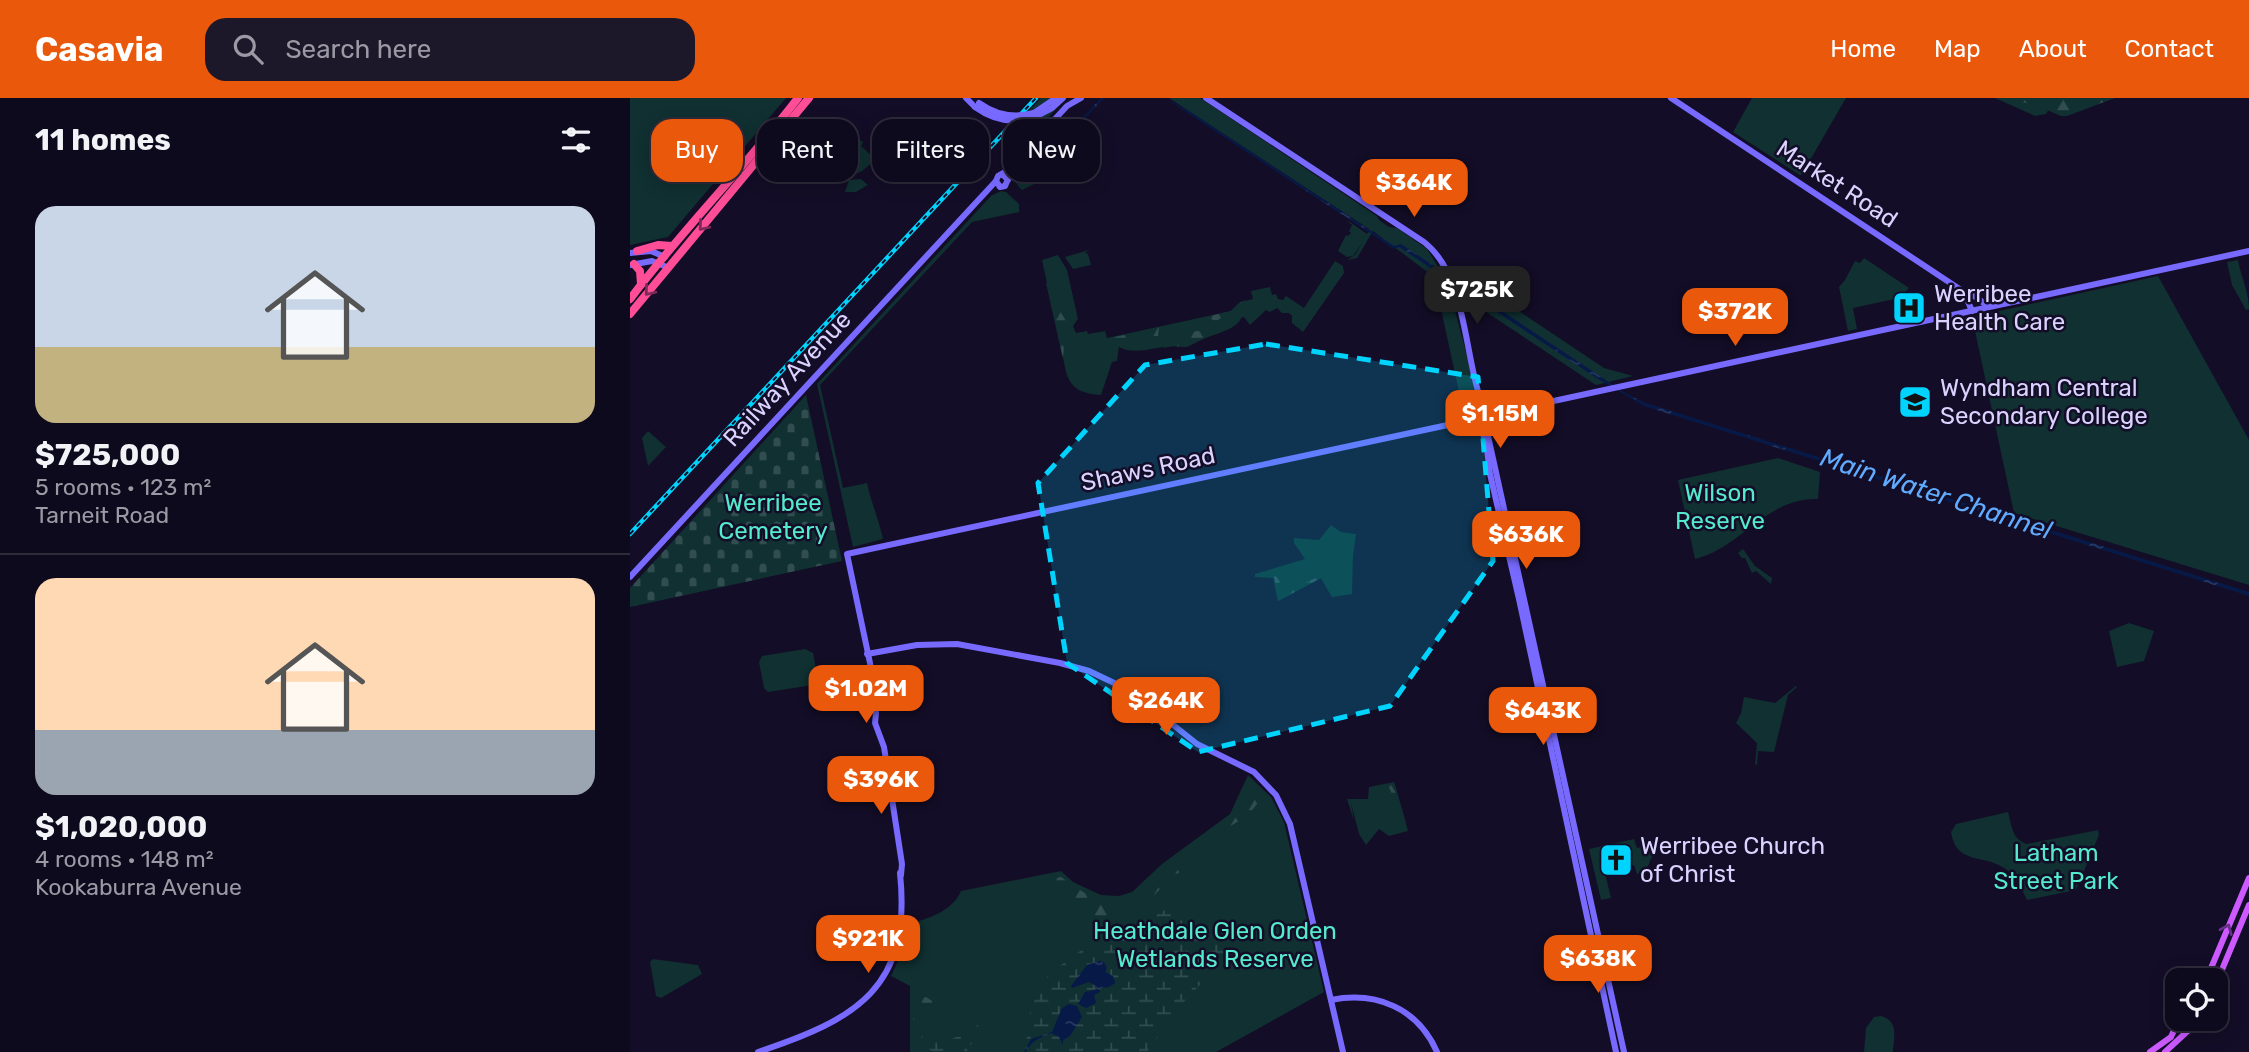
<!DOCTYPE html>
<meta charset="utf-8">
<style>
:root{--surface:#0e0a1d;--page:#1c182a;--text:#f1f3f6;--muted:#9b9aa4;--line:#2e2b3b;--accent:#ea580c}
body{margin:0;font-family:Rubik,sans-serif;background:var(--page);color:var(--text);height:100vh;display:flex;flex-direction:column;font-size:26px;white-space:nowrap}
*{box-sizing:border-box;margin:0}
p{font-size:23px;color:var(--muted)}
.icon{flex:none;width:38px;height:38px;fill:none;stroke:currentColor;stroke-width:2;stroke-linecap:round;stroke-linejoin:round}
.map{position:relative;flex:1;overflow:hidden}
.side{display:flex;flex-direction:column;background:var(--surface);width:630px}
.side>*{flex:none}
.hud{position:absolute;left:21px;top:21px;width:665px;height:63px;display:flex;gap:14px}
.controls{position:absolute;left:1535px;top:870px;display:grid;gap:14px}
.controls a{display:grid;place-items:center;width:63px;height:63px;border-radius:14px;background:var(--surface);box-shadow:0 4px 18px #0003,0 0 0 2px var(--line);font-size:35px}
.price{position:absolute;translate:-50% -60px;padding:0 16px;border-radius:14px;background:var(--accent);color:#fff;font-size:23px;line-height:46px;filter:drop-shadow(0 2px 4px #0008)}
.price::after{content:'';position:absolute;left:50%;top:42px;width:21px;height:16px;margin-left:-10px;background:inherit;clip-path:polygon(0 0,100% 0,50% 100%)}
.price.on{background:#222;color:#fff}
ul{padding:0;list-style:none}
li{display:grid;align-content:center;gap:14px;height:371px;padding:0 35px}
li+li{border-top:2px solid var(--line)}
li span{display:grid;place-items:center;height:217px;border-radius:21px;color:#555}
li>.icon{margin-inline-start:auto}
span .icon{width:126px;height:126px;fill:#fffc;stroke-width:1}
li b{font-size:30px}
h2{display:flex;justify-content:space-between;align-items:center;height:84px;padding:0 35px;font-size:30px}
.pill{padding:0 24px;border-radius:21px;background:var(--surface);box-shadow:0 4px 18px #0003,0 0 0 2px var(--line);font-size:24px;line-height:63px}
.pill.on{background:var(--accent);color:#fff}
header{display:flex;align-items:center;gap:42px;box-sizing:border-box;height:98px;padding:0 35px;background:var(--accent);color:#fff}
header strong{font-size:33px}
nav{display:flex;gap:38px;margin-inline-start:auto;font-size:24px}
.search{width:490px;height:63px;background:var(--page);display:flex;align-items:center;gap:18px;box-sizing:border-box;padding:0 24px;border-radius:21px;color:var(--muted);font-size:26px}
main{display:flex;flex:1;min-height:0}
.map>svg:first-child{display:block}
.green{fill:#103031}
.forest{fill:url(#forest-firs)}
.wetland{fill:url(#wetland-marsh)}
.cemetery{fill:url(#cemetery-stones)}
.water{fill:url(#water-ripples)}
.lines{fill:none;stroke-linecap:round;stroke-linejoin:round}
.secondary{stroke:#786aff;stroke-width:6}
.primary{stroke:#cc5aff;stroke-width:6}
.highway{stroke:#ff4e97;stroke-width:8}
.rail-casing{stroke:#00d4fe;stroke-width:4.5}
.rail{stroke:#130d27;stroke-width:2;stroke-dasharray:5;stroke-linecap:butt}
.secondary-bridge{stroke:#786aff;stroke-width:6}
.oneway{stroke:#7d2a59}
.oneway2{stroke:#663088}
.marked{fill:#00d4fe;fill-opacity:0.2;stroke:#00d4fe;stroke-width:5;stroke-dasharray:14 9;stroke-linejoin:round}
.labels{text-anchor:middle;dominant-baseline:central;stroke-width:5;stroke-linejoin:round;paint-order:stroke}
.street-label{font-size:24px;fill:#dbd3ff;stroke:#130d27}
.poi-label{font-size:24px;fill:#dbd3ff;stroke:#130d27;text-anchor:start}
.park-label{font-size:24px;fill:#55e9ce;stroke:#130d27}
.water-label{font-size:26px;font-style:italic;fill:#61abff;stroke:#130d27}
</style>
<header>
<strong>Casavia</strong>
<div class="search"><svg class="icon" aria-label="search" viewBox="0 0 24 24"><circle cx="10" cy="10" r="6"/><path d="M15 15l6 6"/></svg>Search here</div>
<nav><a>Home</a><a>Map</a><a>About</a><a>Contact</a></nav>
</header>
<main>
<section class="side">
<h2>11 homes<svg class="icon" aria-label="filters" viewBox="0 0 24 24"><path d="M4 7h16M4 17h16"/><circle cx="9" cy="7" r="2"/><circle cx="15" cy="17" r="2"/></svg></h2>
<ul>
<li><span style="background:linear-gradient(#c9d6e8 65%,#c2b280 0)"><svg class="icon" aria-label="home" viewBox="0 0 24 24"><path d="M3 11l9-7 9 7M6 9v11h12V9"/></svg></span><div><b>$725,000</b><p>5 rooms · 123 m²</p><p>Tarneit Road</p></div></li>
<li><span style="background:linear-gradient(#ffd9b3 70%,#9aa5b1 0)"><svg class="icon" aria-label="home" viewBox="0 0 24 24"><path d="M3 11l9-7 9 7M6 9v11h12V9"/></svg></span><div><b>$1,020,000</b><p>4 rooms · 148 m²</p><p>Kookaburra Avenue</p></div></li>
</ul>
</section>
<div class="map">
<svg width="1619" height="954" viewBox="0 0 1619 954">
<defs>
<pattern id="forest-firs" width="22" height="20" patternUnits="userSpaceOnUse" patternTransform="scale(1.75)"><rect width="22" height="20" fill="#103031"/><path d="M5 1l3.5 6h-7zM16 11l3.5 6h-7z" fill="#324d50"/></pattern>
<pattern id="wetland-marsh" width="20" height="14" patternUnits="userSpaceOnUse" patternTransform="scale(1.75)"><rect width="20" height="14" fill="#103031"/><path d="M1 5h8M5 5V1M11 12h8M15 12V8" fill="none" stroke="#324d50"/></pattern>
<pattern id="cemetery-stones" width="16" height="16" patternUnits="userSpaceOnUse" patternTransform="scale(1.75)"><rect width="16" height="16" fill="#103031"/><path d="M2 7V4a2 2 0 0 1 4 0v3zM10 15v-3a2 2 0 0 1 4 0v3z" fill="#324d50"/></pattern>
<pattern id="water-ripples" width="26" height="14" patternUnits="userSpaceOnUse" patternTransform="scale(1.75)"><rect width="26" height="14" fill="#061947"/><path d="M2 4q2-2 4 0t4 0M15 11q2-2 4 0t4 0" fill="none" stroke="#2a3a63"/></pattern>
</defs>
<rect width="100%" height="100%" fill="#130d27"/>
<g class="green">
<path d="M 0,0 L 156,0 L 38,139 L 0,147 Z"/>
<path d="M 411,0 L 436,0 L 392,48 L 378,35 Z"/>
<path d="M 539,0 L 570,0 L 747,118 L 749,122 L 759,129 L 767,130 L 797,151 L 817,183 L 838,261 L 846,302 L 842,313 L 834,317 L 804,179 L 743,133 L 727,160 L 717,162 L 725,157 L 732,145 L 723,158 L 717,159 L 708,153 L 716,137 L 718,138 L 721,135 L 719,133 L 722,127 L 717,122 L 737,136 L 739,131 Z"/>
<path d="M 1122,0 L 1216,0 L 1172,76 L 1170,77 L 1103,34 Z"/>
<path d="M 1365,0 L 1479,0 L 1419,11 L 1416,16 L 1405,18 Z"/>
<path d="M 208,28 L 233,44 L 231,48 L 245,61 C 233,73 226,82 210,72 L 200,35 Z"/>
<path d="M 397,61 L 413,76 L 414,81 L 392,92 C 379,80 386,72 397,61 Z"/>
<path d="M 231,81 L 238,87 L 226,94 L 215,94 L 219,82 Z"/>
<path d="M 371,93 L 376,94 L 389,106 L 389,114 L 342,124 L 190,287 L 213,390 L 237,385 C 241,404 249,422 253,441 L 223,449 L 187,286 L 361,98 Z"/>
<path d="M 459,152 L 455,155 L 458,156 L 461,167 L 443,171 L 435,159 Z"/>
<path d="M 428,157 L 437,172 L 448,221 L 443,228 L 446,235 L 457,233 L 458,236 L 475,233 L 477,240 L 601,213 L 611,204 L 623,201 L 621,193 L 640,189 L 642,197 L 646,196 L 648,201 L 653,202 L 656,198 L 674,210 L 705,163 L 713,168 L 714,175 L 673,234 L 662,225 L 662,218 L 659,215 L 652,215 L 647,210 L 640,214 L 636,212 L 620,227 L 614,219 L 611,220 C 606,235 570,238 557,249 C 551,249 545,248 540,248 C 523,250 503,257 489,249 L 487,263 L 482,264 L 471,297 C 454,296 441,292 436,274 L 412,162 Z"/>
<path d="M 1234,160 L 1279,190 L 1269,200 L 1223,210 L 1227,231 L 1218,233 L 1209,189 L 1215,182 L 1225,163 L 1230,165 Z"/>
<path d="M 1608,162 C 1611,179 1619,194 1619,211 L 1616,212 L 1602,187 L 1597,164 Z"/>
<path d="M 835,177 L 974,270 L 1003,278 L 966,287 L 832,198 L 826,182 L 829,178 Z"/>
<path d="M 1528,178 L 1619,342 L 1619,487 L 1384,415 L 1342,219 Z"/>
<path d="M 18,333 L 36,349 L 18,368 L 12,340 Z"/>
<path d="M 1148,360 L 1190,374 L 1188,401 C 1137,399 1111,450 1065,461 L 1048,382 Z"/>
<path d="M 701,427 L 711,434 L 726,436 L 723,458 L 722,496 L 702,499 L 691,480 L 648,503 L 643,480 L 625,479 L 625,476 L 675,461 L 664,445 L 664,440 L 689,442 Z"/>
<path d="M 1113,451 L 1125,468 L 1142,480 L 1141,486 L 1126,473 L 1122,475 L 1115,460 L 1112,460 L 1108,455 Z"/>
<path d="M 1499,525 L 1524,533 L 1514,563 L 1487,569 L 1479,533 Z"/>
<path d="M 175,551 L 183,555 L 188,582 L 183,587 L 138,594 L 134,590 L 129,564 L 132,558 Z"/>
<path d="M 1166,588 L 1167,589 L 1158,597 L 1144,654 L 1128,653 L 1127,667 L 1125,666 L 1127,645 L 1106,625 L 1111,615 L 1114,599 L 1145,605 Z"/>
<path d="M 618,677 L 641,699 L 654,724 L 694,894 L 586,954 L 280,954 L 280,888 L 261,878 L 273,852 L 278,826 C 297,821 322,814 331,793 L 431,773 L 443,784 L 471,797 L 489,798 L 502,794 L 532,766 L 600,716 Z"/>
<path d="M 764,684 L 778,733 L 759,738 L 749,731 L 736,747 L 729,736 L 721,705 L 724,723 L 717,701 L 738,701 L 739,689 Z"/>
<path d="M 1378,714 C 1382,729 1382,741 1397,746 L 1468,732 L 1469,737 L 1446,792 L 1397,802 C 1391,789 1385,777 1374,770 C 1353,756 1326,767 1321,734 L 1326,726 Z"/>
<path d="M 1004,741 L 1007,750 L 1019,747 L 1025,751 L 1016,773 L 1007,776 L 1004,767 L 998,768 L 996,765 L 977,768 L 975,775 L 981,800 L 971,802 L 959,751 Z"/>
<path d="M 23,861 L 68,867 L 72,876 L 31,900 L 26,898 L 20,864 Z"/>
<path d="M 1251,918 C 1269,923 1264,939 1263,954 L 1234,954 L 1236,930 L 1244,919 Z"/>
</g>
<g class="forest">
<path d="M 1377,0 L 1485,0 L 1437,18 L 1431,18 L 1410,9 Z"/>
<path d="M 416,185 L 422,186 L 429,195 L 430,213 L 436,223 L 433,261 Z"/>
<path d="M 616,202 L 616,209 L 601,221 L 591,220 L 586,223 L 581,221 L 580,218 L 601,213 L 609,205 Z"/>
<path d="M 529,229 L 528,238 L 521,238 L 503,248 L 487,248 L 481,240 Z"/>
<path d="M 570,233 L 577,239 L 557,249 L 544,248 L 533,250 L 540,240 L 548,238 L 552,234 Z"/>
<path d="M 696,477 L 698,478 L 699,486 L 702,489 L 699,494 L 691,480 L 648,503 L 644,478 L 648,479 L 653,487 L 664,490 L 669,487 L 672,479 L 676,480 L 678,485 L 681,482 Z"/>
<path d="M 764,684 L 776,725 L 774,731 L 768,734 L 767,731 L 771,725 L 766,720 L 768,707 L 762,704 L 762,696 L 759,689 Z"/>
<path d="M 622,698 L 627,698 L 629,703 C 615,726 589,731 569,746 C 560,753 556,766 549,775 L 545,776 L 544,767 C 556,744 585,735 603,717 C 610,709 612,701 622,698 Z"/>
<path d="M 431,779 L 453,794 L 471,799 L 480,814 L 476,827 L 471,830 L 466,829 C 453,813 422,804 425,780 Z"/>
<path d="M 528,779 L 535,781 C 533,792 521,800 512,805 L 507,803 C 505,790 517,783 528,779 Z"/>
<path d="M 296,899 L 302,903 L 302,911 C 285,925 293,932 294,950 L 292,954 C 285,940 279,915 287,901 Z"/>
</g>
<g class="wetland">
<path d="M 539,812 L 563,819 L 588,835 L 594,856 L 593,862 L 551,907 L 517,954 L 407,954 L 403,945 L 399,954 L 390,954 L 398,937 L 394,927 L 399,919 L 406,890 L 420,876 L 426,877 L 427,870 L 450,853 L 528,813 Z"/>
<path d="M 354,921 L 358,923 L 359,930 L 337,950 L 338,954 L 303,954 L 296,949 L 299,944 C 316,946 343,934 354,921 Z"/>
</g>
<path class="cemetery" d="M 176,297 L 212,463 L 0,509 L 0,490 Z"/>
<g class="water">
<path d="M 471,0 L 474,0 L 420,58 L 410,61 L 403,57 L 404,54 L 412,59 L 419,56 Z"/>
<path d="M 535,0 L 557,12 L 764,148 L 771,146 L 997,296 L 1016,305 L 1619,494 L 1619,498 L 1014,308 L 968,281 L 787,161 L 769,149 L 764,151 L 749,141 Z"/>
<path d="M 470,863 L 474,864 L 477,870 L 475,874 L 483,878 L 485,885 L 479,889 L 470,890 L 470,894 L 464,897 L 466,905 L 456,910 L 448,906 L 455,894 L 465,892 L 467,889 L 459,884 L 442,890 L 441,888 L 457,867 Z"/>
<path d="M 439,906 L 447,908 L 452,919 L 440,938 L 433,942 L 433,947 L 429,939 L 421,935 C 409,940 402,942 396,954 L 394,954 L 401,941 L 422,934 L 432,910 Z"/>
</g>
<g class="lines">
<g class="secondary">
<path d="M 336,0 L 345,9"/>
<path d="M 576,0 L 794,144 C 839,179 833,263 855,313"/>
<path d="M 1041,0 L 1334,194 L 1342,213"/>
<path d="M 404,15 L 426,0"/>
<path d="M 403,20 L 422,10 L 433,0"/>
<path d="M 370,77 L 378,72 L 437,8 L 451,0"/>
<path d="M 378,82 L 372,76 L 368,78 L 366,83 L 370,89 L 375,88 L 383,70"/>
<path d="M 0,155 L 21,153 L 35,159"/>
<path d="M 0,167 L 22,163 L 39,170"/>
<path d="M 1334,194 C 1344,195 1350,204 1359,208"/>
<path d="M 855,313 L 882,312 L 1619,153"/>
<path d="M 858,323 L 858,338 L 994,954"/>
<path d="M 849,326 L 856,344 L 860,376 L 889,501 L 986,954"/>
<path d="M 0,479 L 366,83"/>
<path d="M 237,556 L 287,547 L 327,546 L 430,565 L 459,573 L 501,593 L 567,646 L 624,674 L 646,697 L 660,726 L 713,954"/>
<path d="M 271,777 L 272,766 L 254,649 L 245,625 L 246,615 L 240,565 L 217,456 L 827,325 L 846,316"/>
<path d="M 701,902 C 746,893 788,910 807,954"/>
<path d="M 128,954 C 227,921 282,890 270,775"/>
</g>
<g class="primary">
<path d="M 1576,882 L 1619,780"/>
<path d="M 1586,886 L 1619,807"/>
<path d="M 1549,922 L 1552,928 L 1560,931 L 1566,927 L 1568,920"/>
<path d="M 1520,954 L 1541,939 L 1549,921"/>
<path d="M 1535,954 L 1561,930"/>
</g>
<g class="highway">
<path d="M 7,153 L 28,147 L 42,148"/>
<path d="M 4,166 L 10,173 L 11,186"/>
<path d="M 0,201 C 53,131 115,69 168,0"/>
<path d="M 0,216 L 179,0"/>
</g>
<defs>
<path id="rail" d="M 0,436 L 406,0"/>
</defs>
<use href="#rail" class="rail-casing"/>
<use href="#rail" class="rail"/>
<g class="secondary-bridge">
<path d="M 349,5 C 366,17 383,21 404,15"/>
<path d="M 345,9 C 363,22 382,26 403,20"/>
</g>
</g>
<defs><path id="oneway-chevron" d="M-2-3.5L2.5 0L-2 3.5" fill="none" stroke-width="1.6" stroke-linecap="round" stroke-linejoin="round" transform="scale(1.75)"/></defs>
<g class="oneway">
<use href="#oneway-chevron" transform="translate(73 128) rotate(130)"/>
<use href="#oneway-chevron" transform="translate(19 193) rotate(130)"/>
</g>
<use class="oneway2" href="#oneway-chevron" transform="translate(1597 831) rotate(-67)"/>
<path class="marked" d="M 636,246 L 848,279 L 863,463 L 760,608 L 568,654 L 437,565 L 408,385 L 515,267 Z"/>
<defs>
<symbol id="hospital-square" viewBox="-11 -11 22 22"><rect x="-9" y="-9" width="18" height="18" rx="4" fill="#00d4fe" stroke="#130d27"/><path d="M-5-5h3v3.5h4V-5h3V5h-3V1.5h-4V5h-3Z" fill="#111"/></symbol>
<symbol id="school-square" viewBox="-11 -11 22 22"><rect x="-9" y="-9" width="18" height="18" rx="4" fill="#00d4fe" stroke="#130d27"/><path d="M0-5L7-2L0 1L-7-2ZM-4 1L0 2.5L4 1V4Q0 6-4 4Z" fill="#111"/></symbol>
<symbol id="church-square" viewBox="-11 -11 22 22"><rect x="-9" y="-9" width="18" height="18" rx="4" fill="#00d4fe" stroke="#130d27"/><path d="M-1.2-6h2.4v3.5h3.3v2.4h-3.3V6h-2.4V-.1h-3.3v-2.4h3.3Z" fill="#111"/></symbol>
</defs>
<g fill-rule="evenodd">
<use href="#hospital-square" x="1260" y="191" width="38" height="38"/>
<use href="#school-square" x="1266" y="285" width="38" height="38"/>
<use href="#church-square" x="967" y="743" width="38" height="38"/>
</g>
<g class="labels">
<g class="street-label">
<text transform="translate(1207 86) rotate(33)">Market Road</text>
<text transform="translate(157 281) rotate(-47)">Railway Avenue</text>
<text transform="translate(518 371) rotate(-12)">Shaws Road</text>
</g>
<g class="poi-label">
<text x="1304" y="196">Werribee<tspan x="1304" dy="28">Health Care</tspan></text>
<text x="1310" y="290">Wyndham Central<tspan x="1310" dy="28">Secondary College</tspan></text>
<text x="1010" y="748">Werribee Church<tspan x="1010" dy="28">of Christ</tspan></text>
</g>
<g class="park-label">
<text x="1090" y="395">Wilson<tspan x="1090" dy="28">Reserve</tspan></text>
<text x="143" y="405">Werribee<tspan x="143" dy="28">Cemetery</tspan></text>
<text x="1426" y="755">Latham<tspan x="1426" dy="28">Street Park</tspan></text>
<text x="585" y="833">Heathdale Glen Orden<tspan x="585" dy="28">Wetlands Reserve</tspan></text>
</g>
<g class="water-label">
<text transform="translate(1306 396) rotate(18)">Main Water Channel</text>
</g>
</g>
</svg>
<div class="controls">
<a><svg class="icon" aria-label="locate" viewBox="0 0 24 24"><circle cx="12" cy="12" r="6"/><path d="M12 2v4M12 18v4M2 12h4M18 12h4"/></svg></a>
</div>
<b class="price" style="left:784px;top:121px">$364K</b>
<b class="price on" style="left:847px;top:228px">$725K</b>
<b class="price" style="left:1105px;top:250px">$372K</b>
<b class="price" style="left:870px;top:352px">$1.15M</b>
<b class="price" style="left:896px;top:473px">$636K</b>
<b class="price" style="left:236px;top:627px">$1.02M</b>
<b class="price" style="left:536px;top:639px">$264K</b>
<b class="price" style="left:913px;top:649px">$643K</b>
<b class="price" style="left:251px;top:718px">$396K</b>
<b class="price" style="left:238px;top:877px">$921K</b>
<b class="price" style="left:968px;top:897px">$638K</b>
<div class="hud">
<a class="pill on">Buy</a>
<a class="pill">Rent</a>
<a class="pill">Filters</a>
<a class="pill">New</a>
</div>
</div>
</main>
